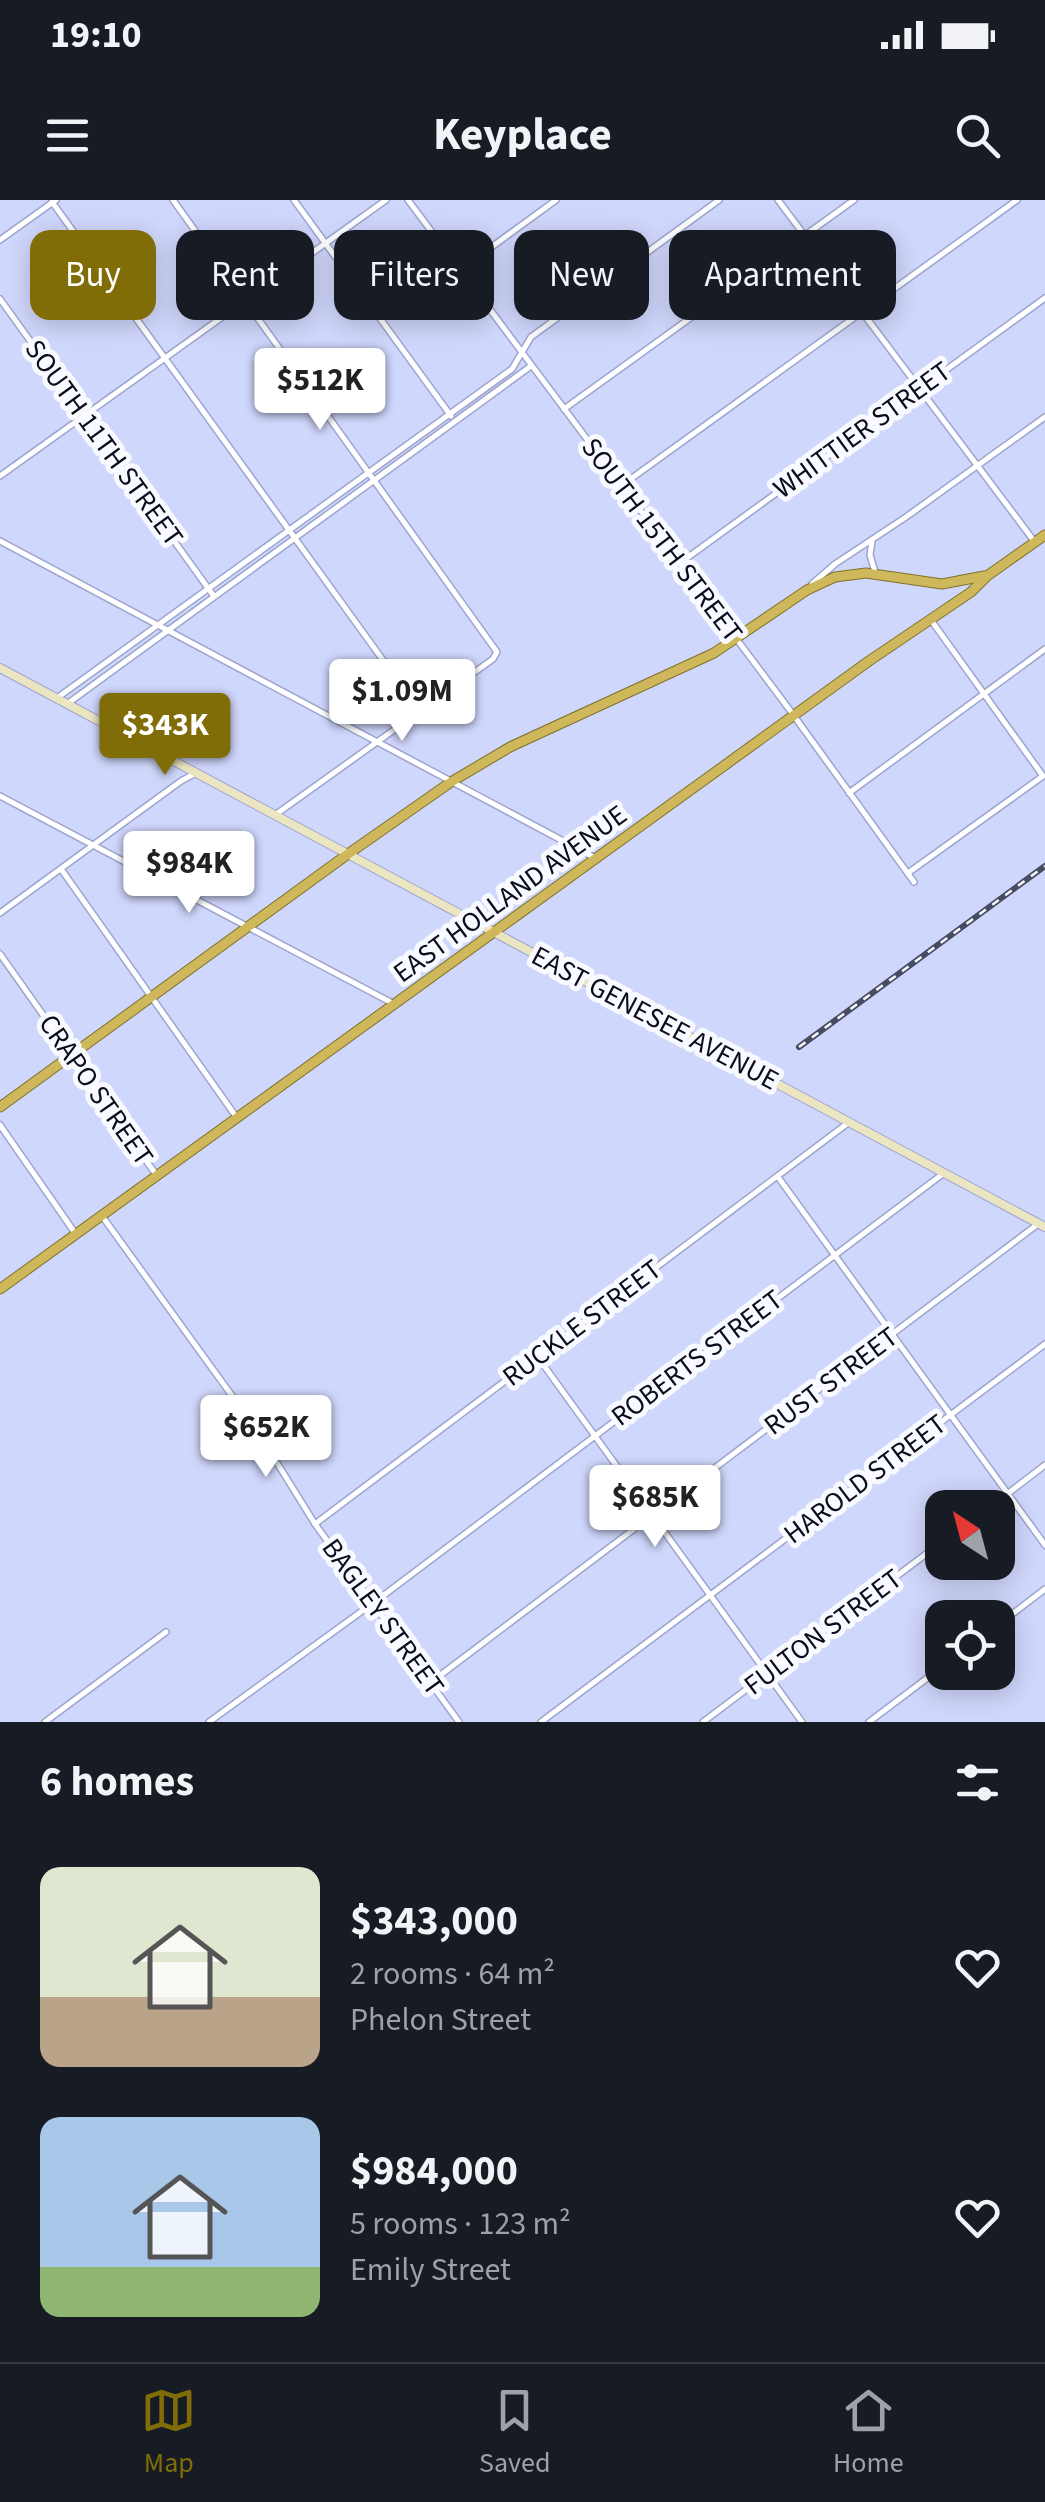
<!DOCTYPE html>
<meta charset="utf-8">
<style>
:root{--surface:#171b24;--page:#242831;--text:#f1f3f6;--muted:#9ea1a6;--line:#363941;--accent:#806d08}
body{margin:0;font-family:"Source Sans 3",sans-serif;background:var(--page);color:var(--text);height:100vh;display:flex;flex-direction:column;font-size:38px;white-space:nowrap}
*{box-sizing:border-box;margin:0}
p{font-size:32px;color:var(--muted)}
.icon{flex:none;width:55px;height:55px;fill:none;stroke:currentColor;stroke-width:2;stroke-linecap:round;stroke-linejoin:round}
.map{position:relative;height:1522px;overflow:hidden}
.drawer{display:flex;flex-direction:column;background:var(--surface);flex:1}
.drawer>*{flex:none}
.top-card{position:absolute;left:30px;top:30px;width:985px;height:90px;display:flex;gap:20px}
.needle{width:65px;rotate:324deg}
.tools{position:absolute;left:925px;top:1290px;display:grid;gap:20px}
.tools a{display:grid;place-items:center;width:90px;height:90px;border-radius:20px;background:var(--surface);box-shadow:0 5px 25px #0003;font-size:50px}
.price{position:absolute;translate:-50% -85px;padding:0 22px;border-radius:10px;background:#fff;color:#222;font-size:32px;line-height:65px;filter:drop-shadow(0 2px 5px #0008)}
.price::after{content:'';position:absolute;left:50%;top:60px;width:30px;height:22px;margin-left:-15px;background:inherit;clip-path:polygon(0 0,100% 0,50% 100%)}
.price.selected{background:var(--accent);color:#fff}
ul{padding:0;list-style:none}
li{display:flex;align-items:center;gap:30px;height:250px;padding:0 40px}
li span{display:grid;place-items:center;flex:none;width:280px;height:200px;border-radius:20px;color:#555}
li>.icon{margin-inline-start:auto}
span .icon{width:120px;height:120px;fill:#fffc;stroke-width:1}
li b{font-size:42px}
h2{display:flex;justify-content:space-between;align-items:center;height:120px;padding:0 40px;font-size:42px}
.pill{padding:0 35px;border-radius:20px;background:var(--surface);box-shadow:0 5px 25px #0003;font-size:35px;line-height:90px}
.pill.selected{background:var(--accent);color:#fff}
.status{display:flex;justify-content:space-between;align-items:center;height:70px;padding:0 50px;background:var(--surface);direction:ltr}
.status svg{height:28px;fill:currentColor}
header{display:flex;justify-content:space-between;align-items:center;height:130px;padding:0 40px;background:var(--surface);font-size:45px;font-weight:700}
.tab-bar{display:flex;justify-content:space-around;align-items:center;height:140px;border-top:2px solid var(--line);background:var(--surface);font-size:28px;color:var(--muted)}
.tab-bar a{display:grid;justify-items:center;gap:5px}
.tab-bar .selected{color:var(--accent)}
.map>svg:first-child{display:block}
.lines{fill:none;stroke-linecap:round;stroke-linejoin:round}
.minor-casing{stroke:#9ca4cf;stroke-width:8}
.secondary-casing{stroke:#9ca4cf;stroke-width:10}
.trunk-casing{stroke:#81712a;stroke-width:11}
.minor{stroke:#fff;stroke-width:5}
.secondary{stroke:#ece5c2;stroke-width:8}
.trunk{stroke:#ceb85b;stroke-width:9}
.rail-casing{stroke:#484c62;stroke-width:6}
.rail{stroke:#f9faff;stroke-width:2.5;stroke-dasharray:8;stroke-linecap:butt}
.labels{text-anchor:middle;dominant-baseline:central;stroke-width:10;stroke-linejoin:round;paint-order:stroke}
.street-label{font-size:28px;fill:#0a0c1b;stroke:#f9faff}
</style>
<div class="status"><b>19:10</b><svg viewBox="0 0 49 12"><path d="M0 12V9h3v3zM5 12V6h3v6zM10 12V3h3v9zM15 12V0h3v12zM26 1h20v11H26zM47 4h2v5h-2z"/></svg></div>
<header><svg class="icon" aria-label="menu" viewBox="0 0 24 24"><path d="M4 6h16M4 12h16M4 18h16"/></svg>Keyplace<svg class="icon" aria-label="search" viewBox="0 0 24 24"><circle cx="10" cy="10" r="6"/><path d="M15 15l6 6"/></svg></header>
<div class="map">
<svg width="1045" height="1522" viewBox="0 0 1045 1522">
<rect width="100%" height="100%" fill="#d0d7fc"/>
<g class="lines">
<defs>
<g id="minor">
<path d="M 173,0 L 497,452 L 493,459 L 275,615"/>
<path d="M 294,0 L 451,216"/>
<path d="M 408,0 L 789,509 L 914,682"/>
<path d="M 778,0 L 1034,341"/>
<path d="M 52,2 L 419,510"/>
<path d="M 0,40 L 56,0"/>
<path d="M 460,70 L 556,0"/>
<path d="M 0,99 L 213,395"/>
<path d="M 564,209 L 854,0"/>
<path d="M 0,276 L 386,0"/>
<path d="M 621,286 L 1017,0"/>
<path d="M 0,341 L 597,659"/>
<path d="M 872,341 L 870,355 L 875,372"/>
<path d="M 680,363 L 1045,98"/>
<path d="M 812,384 L 835,364 L 906,317 L 1045,217"/>
<path d="M 57,498 L 512,169 L 531,137 L 719,0"/>
<path d="M 67,504 L 531,166"/>
<path d="M 849,593 L 1045,449"/>
<path d="M 0,596 L 394,804"/>
<path d="M 61,669 L 237,918"/>
<path d="M 908,673 L 1043,576 L 931,420"/>
<path d="M 0,713 L 181,581 L 196,573"/>
<path d="M 0,754 L 157,976"/>
<path d="M 0,925 L 75,1033"/>
<path d="M 778,977 L 1045,1345"/>
<path d="M 102,1016 L 256,1229 L 315,1324 L 459,1522"/>
<path d="M 537,1156 L 802,1522"/>
<path d="M 989,1308 L 1045,1265"/>
<path d="M 315,1324 L 848,923"/>
<path d="M 998,1425 L 1045,1389"/>
<path d="M 430,1483 L 1038,1024"/>
<path d="M 45,1522 L 166,1432"/>
<path d="M 209,1522 L 380,1398 L 944,973"/>
<path d="M 541,1522 L 1045,1144"/>
<path d="M 703,1522 L 942,1342"/>
<path d="M 869,1522 L 942,1467"/>
</g>
<path id="secondary" d="M 0,468 L 1045,1027"/>
<g id="trunk">
<path d="M 0,907 L 348,654 L 451,582 L 510,547 L 714,453 L 807,390 L 835,377 L 866,373 L 942,384 L 984,376"/>
<path d="M 0,1089 L 869,461 L 971,392 L 987,376 L 1045,335"/>
</g>
</defs>
<use href="#minor" class="minor-casing"/>
<use href="#secondary" class="secondary-casing"/>
<use href="#trunk" class="trunk-casing"/>
<use href="#minor" class="minor"/>
<use href="#secondary" class="secondary"/>
<use href="#trunk" class="trunk"/>
<defs>
<path id="rail" d="M 799,847 L 1045,666"/>
</defs>
<use href="#rail" class="rail-casing"/>
<use href="#rail" class="rail"/>
</g>
<g class="labels">
<g class="street-label">
<text transform="translate(862 230) rotate(-36)">WHITTIER STREET</text>
<text transform="translate(104 243) rotate(54)">SOUTH 11TH STREET</text>
<text transform="translate(662 340) rotate(53)">SOUTH 15TH STREET</text>
<text transform="translate(510 694) rotate(-36)">EAST HOLLAND AVENUE</text>
<text transform="translate(655 818) rotate(28)">EAST GENESEE AVENUE</text>
<text transform="translate(96 890) rotate(55)">CRAPO STREET</text>
<text transform="translate(582 1123) rotate(-37)">RUCKLE STREET</text>
<text transform="translate(697 1158) rotate(-37)">ROBERTS STREET</text>
<text transform="translate(831 1181) rotate(-37)">RUST STREET</text>
<text transform="translate(865 1279) rotate(-37)">HAROLD STREET</text>
<text transform="translate(383 1417) rotate(54)">BAGLEY STREET</text>
<text transform="translate(823 1432) rotate(-37)">FULTON STREET</text>
</g>
</g>
</svg>
<div class="tools">
<a><svg class="needle" viewBox="-14 -14 28 28"><path d="M0-13l5 13h-10z" fill="#e53935"/><path d="M0 13l5-13h-10z" fill="#9ea1a6"/></svg></a>
<a><svg class="icon" aria-label="locate" viewBox="0 0 24 24"><circle cx="12" cy="12" r="6"/><path d="M12 2v4M12 18v4M2 12h4M18 12h4"/></svg></a>
</div>
<b class="price" style="left:320px;top:233px">$512K</b>
<b class="price" style="left:402px;top:544px">$1.09M</b>
<b class="price selected" style="left:165px;top:578px">$343K</b>
<b class="price" style="left:189px;top:716px">$984K</b>
<b class="price" style="left:266px;top:1280px">$652K</b>
<b class="price" style="left:655px;top:1350px">$685K</b>
<div class="top-card">
<a class="pill selected">Buy</a>
<a class="pill">Rent</a>
<a class="pill">Filters</a>
<a class="pill">New</a>
<a class="pill">Apartment</a>
</div>
</div>
<section class="drawer">
<h2>6 homes<svg class="icon" aria-label="filters" viewBox="0 0 24 24"><path d="M4 7h16M4 17h16"/><circle cx="9" cy="7" r="2"/><circle cx="15" cy="17" r="2"/></svg></h2>
<ul>
<li><span style="background:linear-gradient(#dfe7d0 65%,#b9a48a 0)"><svg class="icon" aria-label="home" viewBox="0 0 24 24"><path d="M3 11l9-7 9 7M6 9v11h12V9"/></svg></span><div><b>$343,000</b><p>2 rooms · 64 m²</p><p>Phelon Street</p></div><svg class="icon" aria-label="heart" viewBox="0 0 24 24"><path d="M12 20l-8-8c-3-5 5-10 8-4 3-6 11-1 8 4z"/></svg></li>
<li><span style="background:linear-gradient(#a9c7e8 75%,#8fb573 0)"><svg class="icon" aria-label="home" viewBox="0 0 24 24"><path d="M3 11l9-7 9 7M6 9v11h12V9"/></svg></span><div><b>$984,000</b><p>5 rooms · 123 m²</p><p>Emily Street</p></div><svg class="icon" aria-label="heart" viewBox="0 0 24 24"><path d="M12 20l-8-8c-3-5 5-10 8-4 3-6 11-1 8 4z"/></svg></li>
</ul>
</section>
<nav class="tab-bar">
<a class="selected"><svg class="icon" aria-label="map" viewBox="0 0 24 24"><path d="M3 6l6-2 6 2 6-2v14l-6 2-6-2-6 2zM9 4v14M15 6v14"/></svg>Map</a>
<a><svg class="icon" aria-label="saved" viewBox="0 0 24 24"><path d="M7 4h10v16l-5-4-5 4z"/></svg>Saved</a>
<a><svg class="icon" aria-label="home" viewBox="0 0 24 24"><path d="M3 11l9-7 9 7M6 9v11h12V9"/></svg>Home</a>
</nav>
